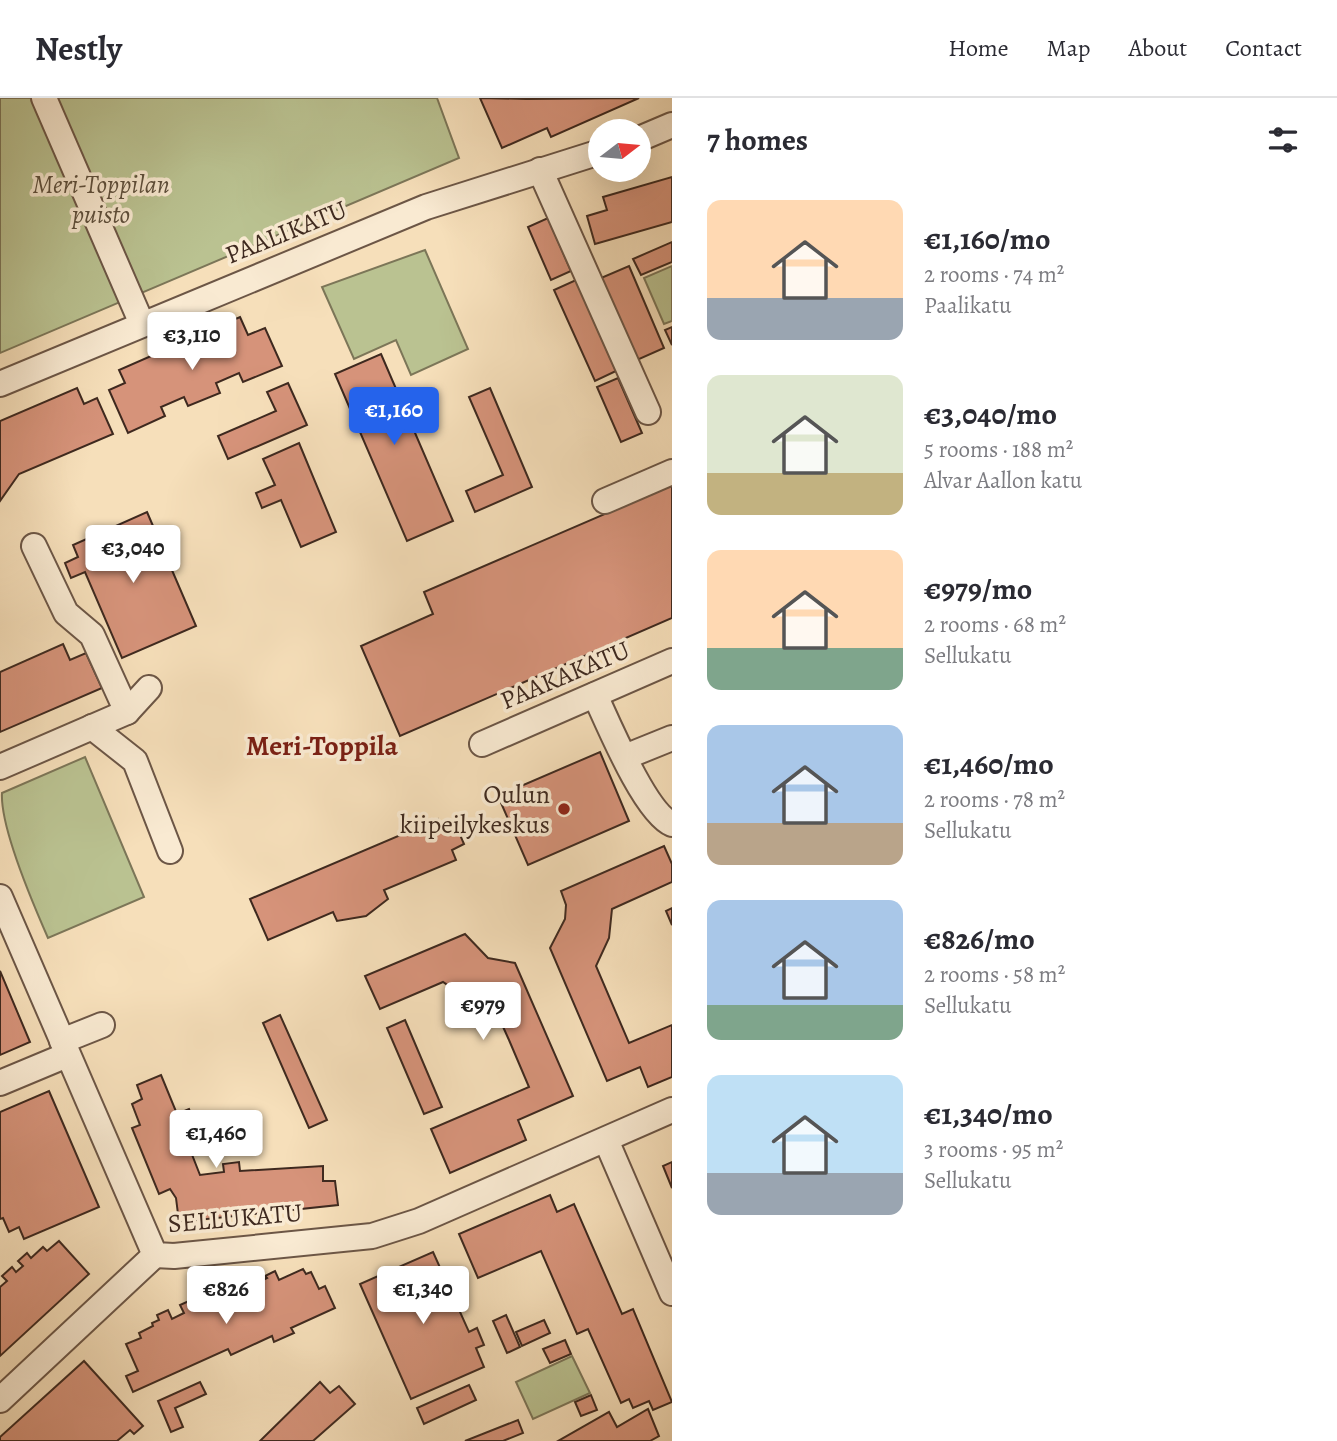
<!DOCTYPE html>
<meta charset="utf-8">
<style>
:root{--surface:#fff;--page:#f2f2f3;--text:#2b2b33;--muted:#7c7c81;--line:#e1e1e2;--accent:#2563eb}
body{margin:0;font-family:Alegreya,serif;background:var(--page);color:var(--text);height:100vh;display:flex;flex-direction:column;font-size:26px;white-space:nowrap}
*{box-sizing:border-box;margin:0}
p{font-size:23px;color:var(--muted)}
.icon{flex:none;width:38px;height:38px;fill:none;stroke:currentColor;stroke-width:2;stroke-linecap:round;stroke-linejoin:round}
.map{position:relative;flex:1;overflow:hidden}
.details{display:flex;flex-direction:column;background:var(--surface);width:665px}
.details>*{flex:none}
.needle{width:46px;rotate:74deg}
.fabs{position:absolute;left:588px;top:21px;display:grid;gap:14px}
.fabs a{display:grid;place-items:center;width:63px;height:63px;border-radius:50%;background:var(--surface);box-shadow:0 7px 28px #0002;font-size:35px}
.price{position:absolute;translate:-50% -60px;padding:0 16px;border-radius:7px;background:#fff;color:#222;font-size:23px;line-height:46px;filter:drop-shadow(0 2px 4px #0008)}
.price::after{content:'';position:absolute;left:50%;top:42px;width:21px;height:16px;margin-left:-10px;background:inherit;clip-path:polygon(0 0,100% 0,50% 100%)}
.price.on{background:var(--accent);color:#fff}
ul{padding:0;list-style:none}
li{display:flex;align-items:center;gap:21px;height:175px;padding:0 35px}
li span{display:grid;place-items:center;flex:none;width:196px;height:140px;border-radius:14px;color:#555}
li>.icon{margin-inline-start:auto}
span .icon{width:84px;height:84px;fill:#fffc;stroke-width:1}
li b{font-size:30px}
h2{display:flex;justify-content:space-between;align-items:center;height:84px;padding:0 35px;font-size:30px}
header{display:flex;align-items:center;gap:42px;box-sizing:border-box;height:98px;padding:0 35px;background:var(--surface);border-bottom:2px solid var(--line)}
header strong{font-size:33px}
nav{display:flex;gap:38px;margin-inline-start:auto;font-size:24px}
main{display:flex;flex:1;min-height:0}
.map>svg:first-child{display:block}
.green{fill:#bac291;stroke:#7c7658;stroke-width:2}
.building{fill:#d6937a;stroke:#3e291f;stroke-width:2}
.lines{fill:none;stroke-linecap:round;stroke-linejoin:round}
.minor-casing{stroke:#6c5646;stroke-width:28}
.minor{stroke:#f9ead2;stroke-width:24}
.poi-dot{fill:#8f2418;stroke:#f9ead2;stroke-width:2.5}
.labels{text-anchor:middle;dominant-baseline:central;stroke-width:7;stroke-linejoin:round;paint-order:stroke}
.park-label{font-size:26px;font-style:italic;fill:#5d4f3c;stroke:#f9ead2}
.street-label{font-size:26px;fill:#3e291f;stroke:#f9ead2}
.poi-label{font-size:26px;fill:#3e291f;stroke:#f9ead2;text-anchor:end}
.neighbourhood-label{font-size:28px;font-weight:bold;fill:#7a1f14;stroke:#f9ead2}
</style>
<header>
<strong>Nestly</strong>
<nav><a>Home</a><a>Map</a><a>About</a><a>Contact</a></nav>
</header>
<main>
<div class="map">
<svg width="672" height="1343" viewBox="0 0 672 1343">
<rect width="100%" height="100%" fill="#f6dfba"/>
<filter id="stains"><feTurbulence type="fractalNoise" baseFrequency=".00286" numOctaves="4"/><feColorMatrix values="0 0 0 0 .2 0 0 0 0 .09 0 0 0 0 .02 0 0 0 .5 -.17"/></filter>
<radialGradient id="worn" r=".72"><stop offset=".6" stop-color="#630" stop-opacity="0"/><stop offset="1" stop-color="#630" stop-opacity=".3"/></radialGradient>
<g class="green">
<path d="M 0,0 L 437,0 L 459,60 L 0,255 Z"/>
<path d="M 425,152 L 468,251 L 411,277 L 396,242 L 354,261 L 322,189 Z"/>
<path d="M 672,168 L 672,223 L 664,226 L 644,180 Z"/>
<path d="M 85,659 L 144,799 L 48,840 C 33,806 0,730 2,695 Z"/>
<path d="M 572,1258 L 590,1295 L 533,1321 L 516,1284 Z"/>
</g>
<g class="building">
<path d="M 480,0 L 526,1 L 639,0 L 551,39 L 547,30 L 502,50 Z"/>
<path d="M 672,79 L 672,124 L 595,146 L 587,118 L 607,112 L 603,99 Z"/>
<path d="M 548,120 L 571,173 L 551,182 L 528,129 Z"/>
<path d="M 672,144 L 672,164 L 641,177 L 633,161 Z"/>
<path d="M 629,168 L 664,250 L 637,262 L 601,180 Z"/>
<path d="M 576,182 L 616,273 L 595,283 L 554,192 Z"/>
<path d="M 240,219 L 248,237 L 265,230 L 282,268 L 243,284 L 239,275 L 216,285 L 220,295 L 188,308 L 184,299 L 161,309 L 165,318 L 128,335 L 109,292 L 125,285 L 119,272 Z"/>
<path d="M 672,229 L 672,247 L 665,232 Z"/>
<path d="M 381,256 L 453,423 L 407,443 L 335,276 Z"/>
<path d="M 618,280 L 642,335 L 621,344 L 597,289 Z"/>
<path d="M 288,285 L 307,327 L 228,361 L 218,338 L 276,313 L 267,294 Z"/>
<path d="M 77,290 L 84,306 L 97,300 L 113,336 L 19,376 L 0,403 L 0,323 Z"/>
<path d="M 490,290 L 532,389 L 475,414 L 466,393 L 503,377 L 469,299 Z"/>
<path d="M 299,345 L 336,434 L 301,449 L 281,402 L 262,410 L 256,395 L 275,387 L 263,361 Z"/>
<path d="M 672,387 L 672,520 L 400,638 L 361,548 L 433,516 L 424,494 Z"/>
<path d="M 147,414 L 196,528 L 122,560 L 85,474 L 71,480 L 65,465 L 78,459 L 73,447 Z"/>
<path d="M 63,546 L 70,562 L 86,555 L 102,590 L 0,634 L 0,574 Z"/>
<path d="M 600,654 L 629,723 L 528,767 L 498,698 Z"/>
<path d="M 438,721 L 442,730 L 455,725 L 464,746 L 452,752 L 456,762 L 384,792 L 388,801 L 366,818 L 337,823 L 333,814 L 268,842 L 250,801 Z"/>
<path d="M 664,748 L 672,766 L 672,784 L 612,811 L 609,840 L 596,868 L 629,945 L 672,927 L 672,979 L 648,989 L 640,969 L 607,983 L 550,850 L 565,821 L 566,807 L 561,793 Z"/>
<path d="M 672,810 L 672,827 L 666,813 Z"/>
<path d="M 465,836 L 488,860 L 515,865 L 573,998 L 518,1022 L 526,1042 L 450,1075 L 431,1031 L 529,989 L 509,942 L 495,911 L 469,902 L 443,884 L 380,911 L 365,878 Z"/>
<path d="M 0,873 L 30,944 L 0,957 Z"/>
<path d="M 280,917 L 327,1022 L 309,1030 L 263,925 Z"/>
<path d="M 405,922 L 442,1009 L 424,1016 L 387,930 Z"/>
<path d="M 161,977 L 177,1016 L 189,1011 L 193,1021 L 180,1026 L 200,1077 L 224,1074 L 223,1066 L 239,1064 L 240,1073 L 323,1068 L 323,1083 L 335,1083 L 338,1107 L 179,1124 L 176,1100 L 170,1091 L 159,1096 L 132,1030 L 140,1027 L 132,1006 L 142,1001 L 137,987 Z"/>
<path d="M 49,993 L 99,1109 L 24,1141 L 19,1129 L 9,1134 L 3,1120 L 0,1121 L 0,1014 Z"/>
<path d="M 672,1064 L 672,1090 L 663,1068 Z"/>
<path d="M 550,1097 L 557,1114 L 574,1106 L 622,1216 L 633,1211 L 672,1304 L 653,1312 L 649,1303 L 633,1310 L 629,1301 L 621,1305 L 588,1231 L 577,1236 L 541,1153 L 478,1180 L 459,1136 Z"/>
<path d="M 59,1143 L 89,1176 L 0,1258 L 0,1189 L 7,1183 L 2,1178 L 12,1169 L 16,1174 L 23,1168 L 18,1163 L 27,1155 L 31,1160 L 43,1149 L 47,1153 Z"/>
<path d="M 433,1154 L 469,1234 L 477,1230 L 484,1247 L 476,1250 L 484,1269 L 411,1301 L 360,1186 Z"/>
<path d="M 303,1171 L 306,1176 L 311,1174 L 319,1191 L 325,1188 L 335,1210 L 291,1230 L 294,1235 L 274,1244 L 272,1238 L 231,1257 L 228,1251 L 133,1294 L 126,1278 L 138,1273 L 126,1246 L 141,1240 L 139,1235 L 153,1228 L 152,1225 L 159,1222 L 157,1217 L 168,1212 L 172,1221 L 184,1215 L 180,1207 L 191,1202 L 193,1206 L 200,1203 L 202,1207 L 212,1202 L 214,1207 L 221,1204 L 224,1211 L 235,1206 L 232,1200 L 260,1187 L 259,1184 L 267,1180 L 265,1178 L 275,1173 L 279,1182 Z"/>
<path d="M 506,1217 L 520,1249 L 507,1255 L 493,1223 Z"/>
<path d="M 544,1222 L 550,1235 L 522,1248 L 516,1234 Z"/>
<path d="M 565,1242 L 571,1256 L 550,1265 L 543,1251 Z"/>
<path d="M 84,1263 L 143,1328 L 134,1336 L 130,1332 L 117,1343 L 0,1343 L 0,1339 Z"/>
<path d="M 200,1284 L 206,1296 L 175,1310 L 183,1329 L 171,1334 L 158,1303 Z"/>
<path d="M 320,1284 L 330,1295 L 339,1288 L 355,1306 L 313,1343 L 260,1343 Z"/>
<path d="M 469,1287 L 476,1302 L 424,1326 L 417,1310 Z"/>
<path d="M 591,1297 L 597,1312 L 581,1318 L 575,1304 Z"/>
<path d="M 648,1311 L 659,1338 L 650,1343 L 558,1343 L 609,1314 L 617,1329 Z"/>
<path d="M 518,1322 L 523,1335 L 503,1343 L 465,1343 Z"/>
</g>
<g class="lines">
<defs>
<g id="minor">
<path d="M 44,0 L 142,226"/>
<path d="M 639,41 L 672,27"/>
<path d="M 540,72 L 648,314"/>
<path d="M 0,286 L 426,109 L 600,54"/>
<path d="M 605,403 L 672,374"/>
<path d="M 34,448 L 66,515 L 92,537 L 127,614"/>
<path d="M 595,597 C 608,625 645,715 672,726"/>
<path d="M 92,629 L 135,663 L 170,753"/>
<path d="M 482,646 L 672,563"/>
<path d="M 625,659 L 672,640"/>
<path d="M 0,669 L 127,614 L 149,590"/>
<path d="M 0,799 L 155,1157 L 174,1158 L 372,1138 L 419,1123 L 672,1012"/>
<path d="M 62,943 L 102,927"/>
<path d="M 0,985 L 67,957"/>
<path d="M 606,1042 L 672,1195"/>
<path d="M 0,1302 L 155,1157"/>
</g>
</defs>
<use href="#minor" class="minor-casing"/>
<use href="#minor" class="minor"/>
</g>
<circle class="poi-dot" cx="564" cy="711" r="7"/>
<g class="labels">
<g class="park-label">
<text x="101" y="86">Meri-Toppilan<tspan x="101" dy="30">puisto</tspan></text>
</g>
<g class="street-label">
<text transform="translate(286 134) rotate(-22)">PAALIKATU</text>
<text transform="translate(565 577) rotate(-23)">PAAKAKATU</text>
<text transform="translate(235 1120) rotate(-5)">SELLUKATU</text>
</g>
<g class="poi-label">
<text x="550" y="696">Oulun<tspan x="550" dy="30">kiipeilykeskus</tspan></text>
</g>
<g class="neighbourhood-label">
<text x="322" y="648">Meri-Toppila</text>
</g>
</g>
<rect width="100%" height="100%" filter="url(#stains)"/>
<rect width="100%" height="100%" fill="url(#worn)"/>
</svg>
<div class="fabs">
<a><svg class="needle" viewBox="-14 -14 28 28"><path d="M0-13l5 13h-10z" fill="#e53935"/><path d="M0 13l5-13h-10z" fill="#7c7c81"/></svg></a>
</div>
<b class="price" style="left:192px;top:274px">€3,110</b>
<b class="price on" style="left:394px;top:349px">€1,160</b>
<b class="price" style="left:133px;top:487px">€3,040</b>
<b class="price" style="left:483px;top:944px">€979</b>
<b class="price" style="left:216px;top:1072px">€1,460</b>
<b class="price" style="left:226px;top:1228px">€826</b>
<b class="price" style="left:423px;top:1228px">€1,340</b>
</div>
<section class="details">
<h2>7 homes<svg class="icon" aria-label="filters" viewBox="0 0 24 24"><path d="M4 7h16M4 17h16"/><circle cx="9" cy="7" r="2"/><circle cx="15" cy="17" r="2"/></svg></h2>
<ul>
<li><span style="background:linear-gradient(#ffd9b3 70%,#9aa5b1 0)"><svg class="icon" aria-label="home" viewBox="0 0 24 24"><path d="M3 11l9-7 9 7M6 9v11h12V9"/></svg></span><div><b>€1,160/mo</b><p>2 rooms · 74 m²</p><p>Paalikatu</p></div></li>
<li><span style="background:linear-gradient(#dfe7d0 70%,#c2b280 0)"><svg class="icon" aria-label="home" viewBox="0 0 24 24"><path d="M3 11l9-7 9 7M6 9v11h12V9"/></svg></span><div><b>€3,040/mo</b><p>5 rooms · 188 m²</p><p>Alvar Aallon katu</p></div></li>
<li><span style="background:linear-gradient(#ffd9b3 70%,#7fa58c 0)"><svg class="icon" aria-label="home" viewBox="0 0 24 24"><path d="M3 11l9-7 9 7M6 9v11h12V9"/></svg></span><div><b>€979/mo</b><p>2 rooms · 68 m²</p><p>Sellukatu</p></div></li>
<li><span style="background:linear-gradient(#a9c7e8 70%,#b9a48a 0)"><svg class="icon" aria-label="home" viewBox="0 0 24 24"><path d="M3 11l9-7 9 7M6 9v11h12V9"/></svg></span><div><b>€1,460/mo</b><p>2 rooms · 78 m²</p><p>Sellukatu</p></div></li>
<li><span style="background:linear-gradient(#a9c7e8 75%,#7fa58c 0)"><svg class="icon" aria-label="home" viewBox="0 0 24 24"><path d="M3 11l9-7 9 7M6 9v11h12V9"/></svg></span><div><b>€826/mo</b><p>2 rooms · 58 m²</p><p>Sellukatu</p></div></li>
<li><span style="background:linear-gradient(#bfe0f5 70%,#9aa5b1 0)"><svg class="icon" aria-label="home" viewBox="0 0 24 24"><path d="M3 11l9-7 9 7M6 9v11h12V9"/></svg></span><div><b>€1,340/mo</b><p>3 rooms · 95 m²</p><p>Sellukatu</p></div></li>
</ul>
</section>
</main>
